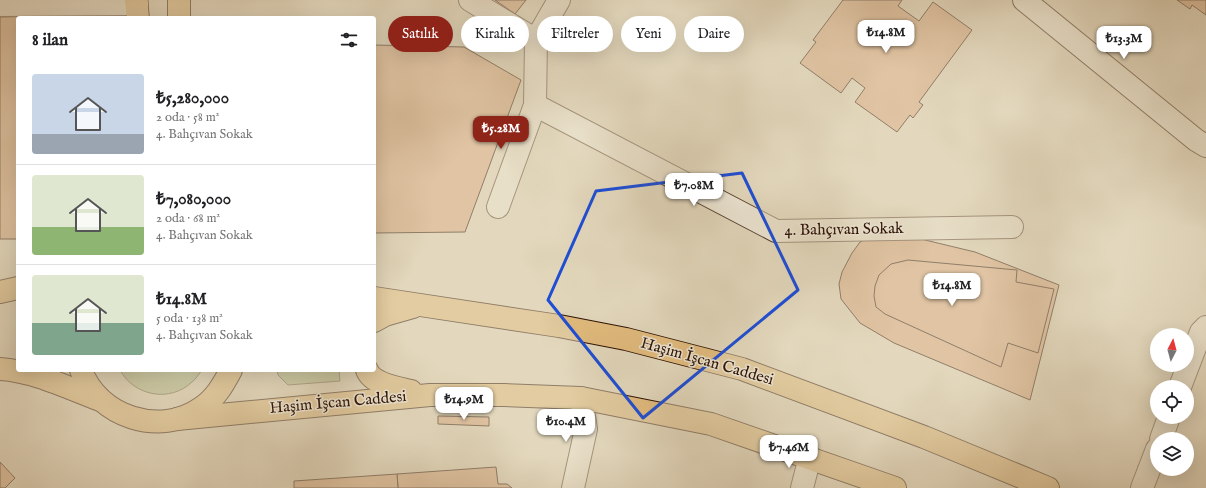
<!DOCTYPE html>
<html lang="tr">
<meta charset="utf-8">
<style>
:root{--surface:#fff;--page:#f6f6f6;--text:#202124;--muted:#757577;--line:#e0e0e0;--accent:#8f2418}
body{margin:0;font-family:"IM FELL English",serif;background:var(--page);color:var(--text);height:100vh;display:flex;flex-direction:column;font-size:15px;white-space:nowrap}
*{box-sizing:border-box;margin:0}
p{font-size:13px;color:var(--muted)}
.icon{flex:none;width:22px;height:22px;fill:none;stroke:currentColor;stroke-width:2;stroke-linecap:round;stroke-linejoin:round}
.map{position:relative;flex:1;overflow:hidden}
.side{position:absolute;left:16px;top:16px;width:360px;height:356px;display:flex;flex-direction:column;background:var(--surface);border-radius:4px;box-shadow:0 4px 16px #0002}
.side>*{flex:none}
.hud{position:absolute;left:388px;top:16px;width:380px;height:36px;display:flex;gap:8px}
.needle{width:26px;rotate:6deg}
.tools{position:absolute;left:1150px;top:328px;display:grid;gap:8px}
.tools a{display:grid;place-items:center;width:44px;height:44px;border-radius:50%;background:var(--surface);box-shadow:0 4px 16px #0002;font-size:20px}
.price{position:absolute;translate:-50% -34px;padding:0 9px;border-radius:8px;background:#fff;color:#222;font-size:13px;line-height:26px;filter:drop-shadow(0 1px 2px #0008)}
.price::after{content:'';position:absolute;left:50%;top:24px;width:12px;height:9px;margin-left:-6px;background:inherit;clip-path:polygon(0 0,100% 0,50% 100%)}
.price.on{background:var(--accent);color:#fff}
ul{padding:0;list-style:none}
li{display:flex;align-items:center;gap:12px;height:100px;padding:0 16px}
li+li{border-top:1px solid var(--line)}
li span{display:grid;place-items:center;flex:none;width:112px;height:80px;border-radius:4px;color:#555}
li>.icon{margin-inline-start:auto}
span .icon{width:48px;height:48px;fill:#fffc;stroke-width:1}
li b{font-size:17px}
h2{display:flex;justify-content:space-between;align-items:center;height:48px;padding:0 16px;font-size:17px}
.chip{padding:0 14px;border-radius:18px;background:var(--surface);box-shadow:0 4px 16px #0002;font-size:14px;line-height:36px}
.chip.on{background:var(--accent);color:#fff}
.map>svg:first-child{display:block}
.green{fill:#b4bf91;stroke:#70684a}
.building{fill:#dbaa84;stroke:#2c1104}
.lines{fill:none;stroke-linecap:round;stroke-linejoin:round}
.street-casing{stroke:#5a4332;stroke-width:24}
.secondary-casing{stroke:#2c1104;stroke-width:24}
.primary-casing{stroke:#2c1104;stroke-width:24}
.street{stroke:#ede6d4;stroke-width:22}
.secondary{stroke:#ede6d4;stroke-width:22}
.primary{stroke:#e2bc7e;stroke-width:22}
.marked{fill:none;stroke:#1d4ed8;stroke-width:3;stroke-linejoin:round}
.labels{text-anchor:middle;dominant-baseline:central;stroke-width:3;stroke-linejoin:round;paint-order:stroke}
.street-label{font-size:16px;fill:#2c1104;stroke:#ede6d4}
</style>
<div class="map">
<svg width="1206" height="488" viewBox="0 0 1206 488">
<rect width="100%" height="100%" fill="#e3d8bd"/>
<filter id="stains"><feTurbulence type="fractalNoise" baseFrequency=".005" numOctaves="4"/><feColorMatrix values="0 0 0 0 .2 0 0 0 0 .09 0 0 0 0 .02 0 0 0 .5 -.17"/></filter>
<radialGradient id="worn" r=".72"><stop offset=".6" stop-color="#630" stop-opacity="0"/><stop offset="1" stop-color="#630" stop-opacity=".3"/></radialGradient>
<g class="green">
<path d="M 120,370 L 202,370 C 199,374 196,379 192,382 C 170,403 134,396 120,370 Z"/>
<path d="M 277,370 L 339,370 L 340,381 L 288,385 L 278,375 Z"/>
</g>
<g class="building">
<path d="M 495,0 L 526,0 L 515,14 Z"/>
<path d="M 843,0 L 902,0 L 898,6 L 919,21 L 933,2 L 972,30 L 919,102 L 923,105 L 913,118 L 910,115 L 897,132 L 855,102 L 865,88 L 852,78 L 841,93 L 800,63 L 816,42 L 813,40 Z"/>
<path d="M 1177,0 L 1206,0 L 1206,15 L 1192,5 L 1190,9 Z"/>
<path d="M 85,15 L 85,18 L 18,18 L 18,239 L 0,239 L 0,17 Z"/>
<path d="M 374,45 L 464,47 L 521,80 L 465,232 L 374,233 Z"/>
<path d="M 896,233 L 975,252 L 1059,285 L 1030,400 L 894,343 L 860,323 L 841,299 L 839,284 L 842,272 L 852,253 L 860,242 L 875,235 Z"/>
<path d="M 908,260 L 1017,270 L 1016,282 L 1054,289 L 1038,353 L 1008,343 L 1001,367 L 885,314 L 876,307 L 874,296 L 875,286 L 879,275 L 891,264 Z"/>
<path d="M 438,416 L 489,417 L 489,426 L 438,424 Z"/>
<path d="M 0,462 L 15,478 L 5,488 L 0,488 Z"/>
<path d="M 496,467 L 498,484 L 507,484 L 512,488 L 398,488 L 397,474 Z"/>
<path d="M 397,474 L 398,488 L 294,488 L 294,481 Z"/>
</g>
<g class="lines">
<defs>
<g id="street">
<path d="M 470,0 L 536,40 L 535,105 L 776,231 L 1012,227"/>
<path d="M 0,5 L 137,4"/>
<path d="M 536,40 L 559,0"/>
<path d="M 498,207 L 535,105"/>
<path d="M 1180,387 L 1201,332 L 1206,327"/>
<path d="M 1161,439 L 1169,417"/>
<path d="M 573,488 L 586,429 L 581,398"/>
<path d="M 802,488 L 810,457"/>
<path d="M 1142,488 L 1157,449"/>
</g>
<path id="secondary" d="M 1024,0 L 1196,140 L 1206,146"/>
<g id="primary">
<path d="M 136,0 L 138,18"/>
<path d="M 179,18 L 179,0"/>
<path d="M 0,292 L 18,288"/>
<path d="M 374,298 L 559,326 L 626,339 L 742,369 L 924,437 L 1048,488"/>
<path d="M 374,321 L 385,315 L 413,307"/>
<path d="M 0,369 C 34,371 68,388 100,400"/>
<path d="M 81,370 C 98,417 160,437 201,408 C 215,399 223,385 231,370"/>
<path d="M 367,370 C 372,384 398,388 411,391"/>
<path d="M 177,419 L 430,395 L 504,395 L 581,398 L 711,424 L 895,488"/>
</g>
</defs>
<use href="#street" class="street-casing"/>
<use href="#secondary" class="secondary-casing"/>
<use href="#primary" class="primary-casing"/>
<use href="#street" class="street"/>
<use href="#secondary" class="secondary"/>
<use href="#primary" class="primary"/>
</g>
<path d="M0 0H1206V488H0ZM 742,173 L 798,290 L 643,418 L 548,300 L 596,191 Z" fill="#e3d8bd" fill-opacity=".55" fill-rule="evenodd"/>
<path class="marked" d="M 742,173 L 798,290 L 643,418 L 548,300 L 596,191 Z"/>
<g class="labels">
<g class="street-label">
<text transform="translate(844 230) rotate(-1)">4. Bahçıvan Sokak</text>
<text transform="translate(707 362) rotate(16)">Haşim İşcan Caddesi</text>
<text transform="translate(338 403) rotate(-5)">Haşim İşcan Caddesi</text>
</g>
</g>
<rect width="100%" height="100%" filter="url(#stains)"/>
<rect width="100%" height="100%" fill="url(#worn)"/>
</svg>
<div class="tools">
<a><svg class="needle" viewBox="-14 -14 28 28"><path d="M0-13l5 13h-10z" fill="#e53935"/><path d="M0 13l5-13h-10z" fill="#757577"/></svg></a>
<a><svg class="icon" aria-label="locate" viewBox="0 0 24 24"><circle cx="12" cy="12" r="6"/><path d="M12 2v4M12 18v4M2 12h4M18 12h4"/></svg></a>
<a><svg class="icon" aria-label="layers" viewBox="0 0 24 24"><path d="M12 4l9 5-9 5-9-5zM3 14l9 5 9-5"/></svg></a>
</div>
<b class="price" style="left:886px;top:54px">₺14.8M</b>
<b class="price" style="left:1124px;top:60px">₺13.3M</b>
<b class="price on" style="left:501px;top:150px">₺5.28M</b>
<b class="price" style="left:694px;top:207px">₺7.08M</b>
<b class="price" style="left:952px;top:307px">₺14.8M</b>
<b class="price" style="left:464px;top:421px">₺14.9M</b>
<b class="price" style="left:566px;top:443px">₺10.4M</b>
<b class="price" style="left:789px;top:469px">₺7.46M</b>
<div class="hud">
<a class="chip on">Satılık</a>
<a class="chip">Kiralık</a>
<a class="chip">Filtreler</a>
<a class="chip">Yeni</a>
<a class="chip">Daire</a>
</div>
<section class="side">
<h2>8 ilan<svg class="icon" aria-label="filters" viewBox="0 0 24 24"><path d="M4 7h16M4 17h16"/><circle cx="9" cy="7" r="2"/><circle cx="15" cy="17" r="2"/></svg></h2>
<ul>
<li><span style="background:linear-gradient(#c9d6e8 75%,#9aa5b1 0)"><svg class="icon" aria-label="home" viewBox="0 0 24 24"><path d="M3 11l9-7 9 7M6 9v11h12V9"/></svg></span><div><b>₺5,280,000</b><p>2 oda · 58 m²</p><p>4. Bahçıvan Sokak</p></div></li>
<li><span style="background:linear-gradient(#dfe7d0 65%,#8fb573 0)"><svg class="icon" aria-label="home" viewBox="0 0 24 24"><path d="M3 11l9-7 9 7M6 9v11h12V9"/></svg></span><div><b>₺7,080,000</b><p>2 oda · 68 m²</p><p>4. Bahçıvan Sokak</p></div></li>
<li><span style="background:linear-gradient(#dfe7d0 60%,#7fa58c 0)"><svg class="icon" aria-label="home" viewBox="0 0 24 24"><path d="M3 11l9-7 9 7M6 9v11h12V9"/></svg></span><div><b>₺14.8M</b><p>5 oda · 138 m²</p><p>4. Bahçıvan Sokak</p></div></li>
</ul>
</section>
</div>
